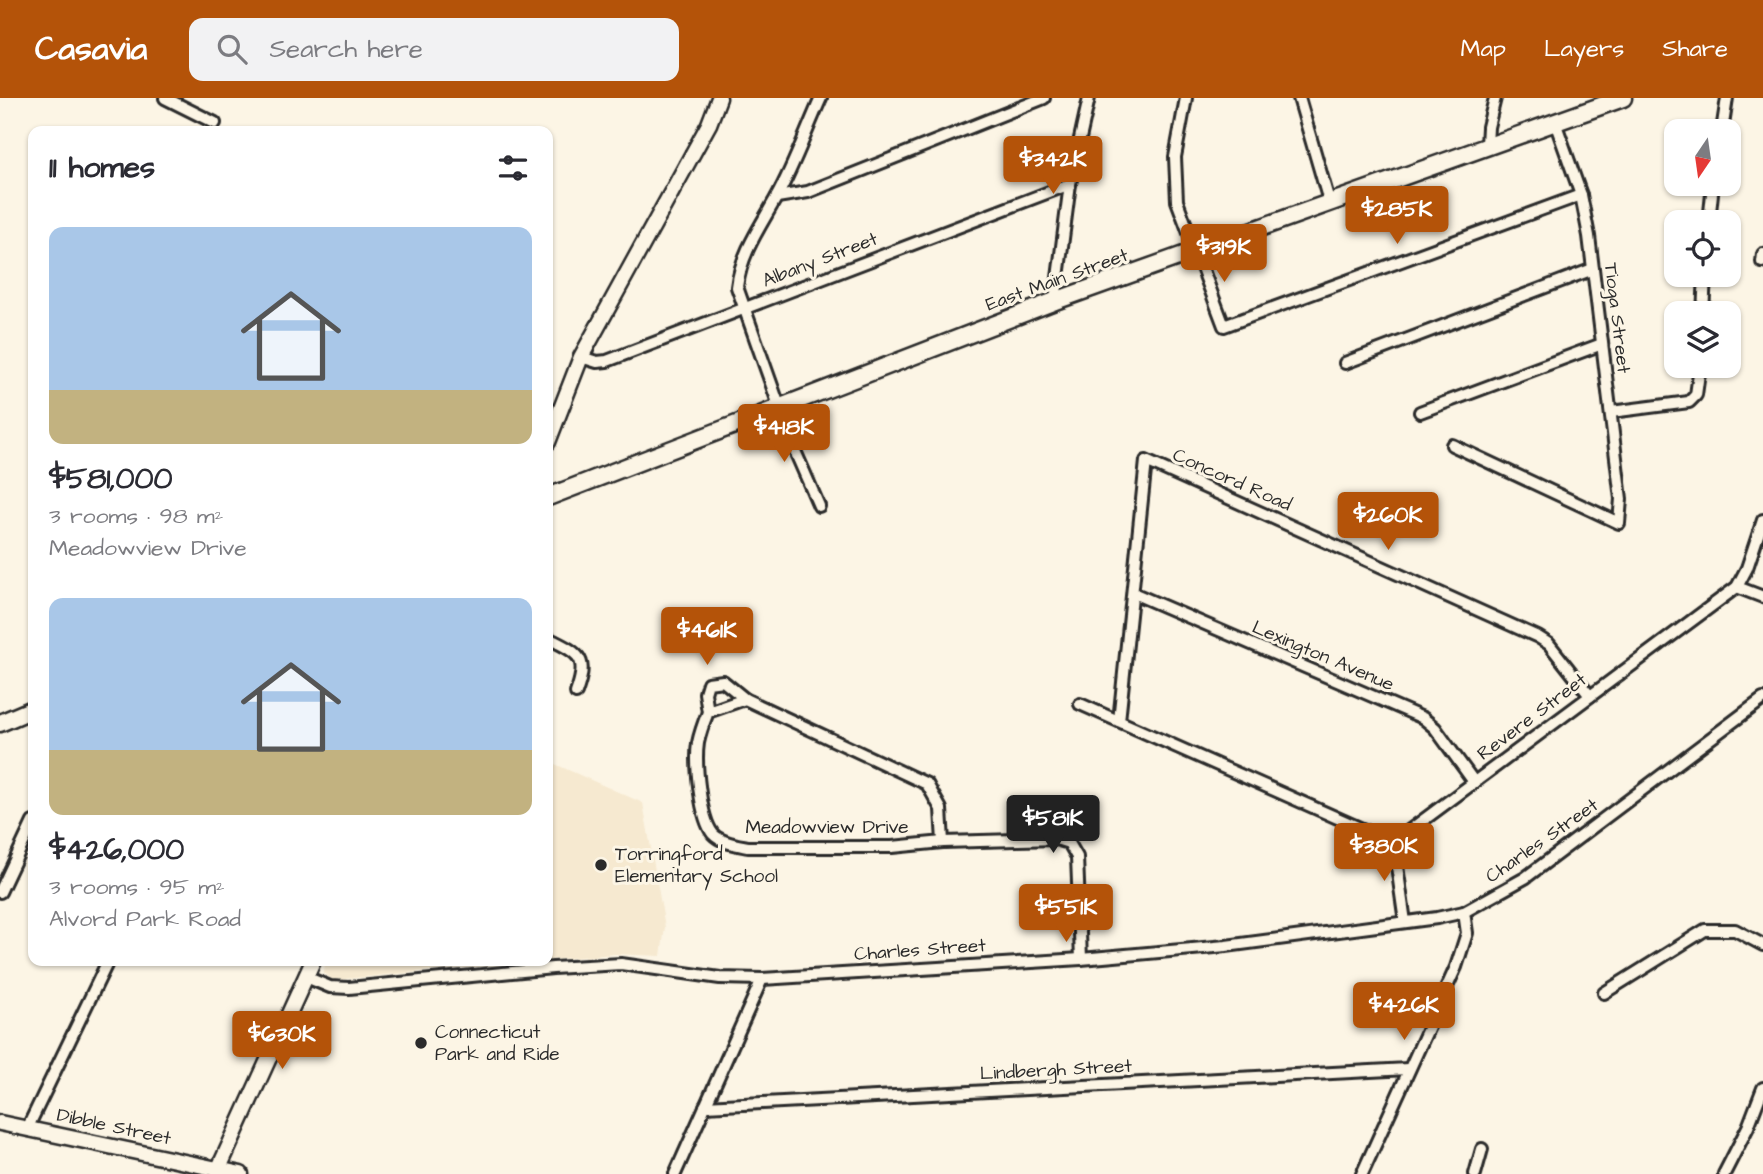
<!DOCTYPE html>
<meta charset="utf-8">
<style>
:root{--surface:#fff;--page:#f2f2f3;--text:#2b2b33;--muted:#7c7c81;--accent:#b45309}
body{margin:0;font-family:"Architects Daughter",sans-serif;background:var(--page);color:var(--text);height:100vh;display:flex;flex-direction:column;font-size:26px;white-space:nowrap}
*{box-sizing:border-box;margin:0}
p{font-size:23px;color:var(--muted)}
.icon{flex:none;width:38px;height:38px;fill:none;stroke:currentColor;stroke-width:2;stroke-linecap:round;stroke-linejoin:round}
.map{position:relative;flex:1;overflow:hidden}
.drawer{position:absolute;left:28px;top:28px;width:525px;height:840px;display:flex;flex-direction:column;background:var(--surface);border-radius:14px;box-shadow:0 2px 5px #0004}
.drawer>*{flex:none}
.needle{width:46px;rotate:193deg}
.fabs{position:absolute;left:1664px;top:21px;display:grid;gap:14px}
.fabs a{display:grid;place-items:center;width:77px;height:77px;border-radius:14px;background:var(--surface);box-shadow:0 2px 5px #0004;font-size:35px}
.price{position:absolute;translate:-50% -60px;padding:0 16px;border-radius:7px;background:var(--accent);color:#fff;font-size:23px;line-height:46px;filter:drop-shadow(0 2px 4px #0008)}
.price::after{content:'';position:absolute;left:50%;top:42px;width:21px;height:16px;margin-left:-10px;background:inherit;clip-path:polygon(0 0,100% 0,50% 100%)}
.price.on{background:#222;color:#fff}
ul{padding:0;list-style:none}
li{display:grid;align-content:center;gap:14px;height:371px;padding:0 21px}
li span{display:grid;place-items:center;height:217px;border-radius:14px;color:#555}
li>.icon{margin-inline-start:auto}
span .icon{width:126px;height:126px;fill:#fffc;stroke-width:1}
li b{font-size:30px}
h2{display:flex;justify-content:space-between;align-items:center;height:84px;padding:0 21px;font-size:30px}
header{display:flex;align-items:center;gap:42px;box-sizing:border-box;height:98px;padding:0 35px;background:var(--accent);color:#fff}
header strong{font-size:33px}
nav{display:flex;gap:38px;margin-inline-start:auto;font-size:24px}
.search{width:490px;height:63px;background:var(--page);display:flex;align-items:center;gap:18px;box-sizing:border-box;padding:0 24px;border-radius:14px;color:var(--muted);font-size:26px}
.map>svg:first-child{display:block}
.built{fill:#f6e9d0}
.lines{fill:none;stroke-linecap:round;stroke-linejoin:round}
.minor-casing{stroke:#2b2b2b;stroke-width:16}
.major-casing{stroke:#2b2b2b;stroke-width:19}
.highway-casing{stroke:#2b2b2b;stroke-width:21}
.minor{stroke:#fcf5e5;stroke-width:10}
.major{stroke:#fcf5e5;stroke-width:14}
.highway{stroke:#fcf5e5;stroke-width:16}
.poi-dot{fill:#2b2b2b;stroke:#fcf5e5;stroke-width:2.5}
.labels{text-anchor:middle;dominant-baseline:central;stroke-width:6;stroke-linejoin:round;paint-order:stroke}
.street-label{font-size:19px;fill:#2b2b2b;stroke:#fcf5e5}
.poi-label{font-size:19px;fill:#2b2b2b;stroke:#fcf5e5;text-anchor:start}
</style>
<header>
<strong>Casavia</strong>
<div class="search"><svg class="icon" aria-label="search" viewBox="0 0 24 24"><circle cx="10" cy="10" r="6"/><path d="M15 15l6 6"/></svg>Search here</div>
<nav><a>Map</a><a>Layers</a><a>Share</a></nav>
</header>
<div class="map">
<svg width="1763" height="1076" viewBox="0 0 1763 1076">
<rect width="100%" height="100%" fill="#fcf5e5"/>
<filter id="ink" filterUnits="userSpaceOnUse"><feTurbulence type="fractalNoise" baseFrequency=".0143" numOctaves="2"/><feDisplacementMap in="SourceGraphic" scale="14" xChannelSelector="R" yChannelSelector="G"/><feConvolveMatrix kernelMatrix="1 2 1 2 8 2 1 2 1" color-interpolation-filters="sRGB"/></filter>
<g filter="url(#ink)">
<g class="built">
<path d="M 548,663 L 643,705 L 665,829 L 661,858 L 615,856 L 548,862 Z"/>
<path d="M 325,863 L 535,863 L 333,882 L 324,875 Z"/>
</g>
<g class="lines">
<defs>
<g id="minor">
<path d="M 165,0 L 215,25"/>
<path d="M 1186,0 L 1175,59 L 1177,103 L 1224,228 L 1581,97"/>
<path d="M 1299,0 L 1329,103"/>
<path d="M 1722,33 L 1727,0"/>
<path d="M 1487,47 L 1488,29 L 1495,0"/>
<path d="M 777,99 L 808,94 L 1044,0"/>
<path d="M 1709,124 L 1713,86"/>
<path d="M 1762,164 L 1763,156"/>
<path d="M 1055,203 L 1070,86 L 1089,0"/>
<path d="M 1703,215 L 1705,177"/>
<path d="M 581,259 L 597,264 L 607,263 L 1070,86"/>
<path d="M 1345,265 L 1593,171"/>
<path d="M 1420,314 L 1602,246"/>
<path d="M 1611,314 L 1689,304 L 1696,297 L 1700,268"/>
<path d="M 1452,347 L 1619,425 L 1621,401 L 1589,138 L 1581,97 L 1555,24"/>
<path d="M 819,408 L 795,353 L 737,189 C 741,155 760,129 776,100 C 794,68 806,33 821,0"/>
<path d="M 1737,489 L 1763,499"/>
<path d="M 1133,495 L 1423,620 L 1435,630 L 1474,684"/>
<path d="M 548,540 C 580,556 589,559 576,595"/>
<path d="M 745,601 L 927,686 L 941,711 L 943,744 L 892,749 L 748,749 C 738,747 721,745 713,736 C 700,720 695,665 698,645 C 700,635 704,624 708,614 Z"/>
<path d="M 1080,606 L 1378,738 L 1393,740"/>
<path d="M 708,614 L 705,595 L 708,585 L 723,583 L 745,601"/>
<path d="M 1119,623 L 1146,363 L 1538,539 L 1549,546 L 1590,598"/>
<path d="M 1393,740 L 1406,735 L 1737,489 L 1747,470 L 1763,422"/>
<path d="M 1393,740 L 1405,824"/>
<path d="M 943,744 L 1056,741 L 1069,745 L 1077,759 L 1081,861"/>
<path d="M 0,794 L 33,724"/>
<path d="M 306,879 L 330,889 L 349,890 L 553,870 L 621,866 L 720,880 L 762,881 L 1081,861 L 1226,848 L 1437,820 L 1464,814 L 1525,780 L 1763,601"/>
<path d="M 1604,895 L 1705,832 L 1735,832 L 1763,847"/>
<path d="M 705,1008 L 1408,971"/>
<path d="M 27,1031 L 108,863"/>
<path d="M 675,1076 L 762,881"/>
<path d="M 1362,1076 L 1456,869 L 1467,835 L 1464,814"/>
<path d="M 1475,1076 L 1482,1051"/>
<path d="M 1724,1076 L 1748,1029 L 1763,990"/>
</g>
<g id="major">
<path d="M 548,344 L 581,259 L 709,26 L 719,0"/>
<path d="M 0,1025 L 241,1076"/>
<path d="M 219,1070 L 313,863"/>
</g>
<g id="highway">
<path d="M 548,399 L 1055,203 L 1623,0"/>
<path d="M 0,625 L 33,611"/>
</g>
</defs>
<use href="#minor" class="minor-casing"/>
<use href="#major" class="major-casing"/>
<use href="#highway" class="highway-casing"/>
<use href="#minor" class="minor"/>
<use href="#major" class="major"/>
<use href="#highway" class="highway"/>
</g>
</g>
<g class="poi-dot">
<circle cx="601" cy="767" r="7"/>
<circle cx="421" cy="945" r="7"/>
</g>
<g class="labels">
<g class="street-label">
<text transform="translate(820 162) rotate(-21)">Albany Street</text>
<text transform="translate(1057 182) rotate(-20)">East Main Street</text>
<text transform="translate(1617 220) rotate(83)">Tioga Street</text>
<text transform="translate(1232 382) rotate(24)">Concord Road</text>
<text transform="translate(1323 558) rotate(23)">Lexington Avenue</text>
<text transform="translate(1532 619) rotate(-37)">Revere Street</text>
<text x="827" y="729">Meadowview Drive</text>
<text transform="translate(1542 743) rotate(-35)">Charles Street</text>
<text transform="translate(920 852) rotate(-4)">Charles Street</text>
<text transform="translate(1056 972) rotate(-3)">Lindbergh Street</text>
<text transform="translate(114 1029) rotate(12)">Dibble Street</text>
</g>
<g class="poi-label">
<text x="615" y="756">Torringford<tspan x="615" dy="22">Elementary School</tspan></text>
<text x="435" y="934">Connecticut<tspan x="435" dy="22">Park and Ride</tspan></text>
</g>
</g>
</svg>
<div class="fabs">
<a><svg class="needle" viewBox="-14 -14 28 28"><path d="M0-13l5 13h-10z" fill="#e53935"/><path d="M0 13l5-13h-10z" fill="#7c7c81"/></svg></a>
<a><svg class="icon" aria-label="locate" viewBox="0 0 24 24"><circle cx="12" cy="12" r="6"/><path d="M12 2v4M12 18v4M2 12h4M18 12h4"/></svg></a>
<a><svg class="icon" aria-label="layers" viewBox="0 0 24 24"><path d="M12 4l9 5-9 5-9-5zM3 14l9 5 9-5"/></svg></a>
</div>
<b class="price" style="left:1053px;top:98px">$342K</b>
<b class="price" style="left:1397px;top:148px">$285K</b>
<b class="price" style="left:1224px;top:186px">$319K</b>
<b class="price" style="left:784px;top:366px">$418K</b>
<b class="price" style="left:1388px;top:454px">$260K</b>
<b class="price" style="left:707px;top:569px">$461K</b>
<b class="price on" style="left:1053px;top:757px">$581K</b>
<b class="price" style="left:1384px;top:785px">$380K</b>
<b class="price" style="left:1066px;top:846px">$551K</b>
<b class="price" style="left:1404px;top:944px">$426K</b>
<b class="price" style="left:282px;top:973px">$630K</b>
<section class="drawer">
<h2>11 homes<svg class="icon" aria-label="filters" viewBox="0 0 24 24"><path d="M4 7h16M4 17h16"/><circle cx="9" cy="7" r="2"/><circle cx="15" cy="17" r="2"/></svg></h2>
<ul>
<li><span style="background:linear-gradient(#a9c7e8 75%,#c2b280 0)"><svg class="icon" aria-label="home" viewBox="0 0 24 24"><path d="M3 11l9-7 9 7M6 9v11h12V9"/></svg></span><div><b>$581,000</b><p>3 rooms · 98 m²</p><p>Meadowview Drive</p></div></li>
<li><span style="background:linear-gradient(#a9c7e8 70%,#c2b280 0)"><svg class="icon" aria-label="home" viewBox="0 0 24 24"><path d="M3 11l9-7 9 7M6 9v11h12V9"/></svg></span><div><b>$426,000</b><p>3 rooms · 95 m²</p><p>Alvord Park Road</p></div></li>
</ul>
</section>
</div>
